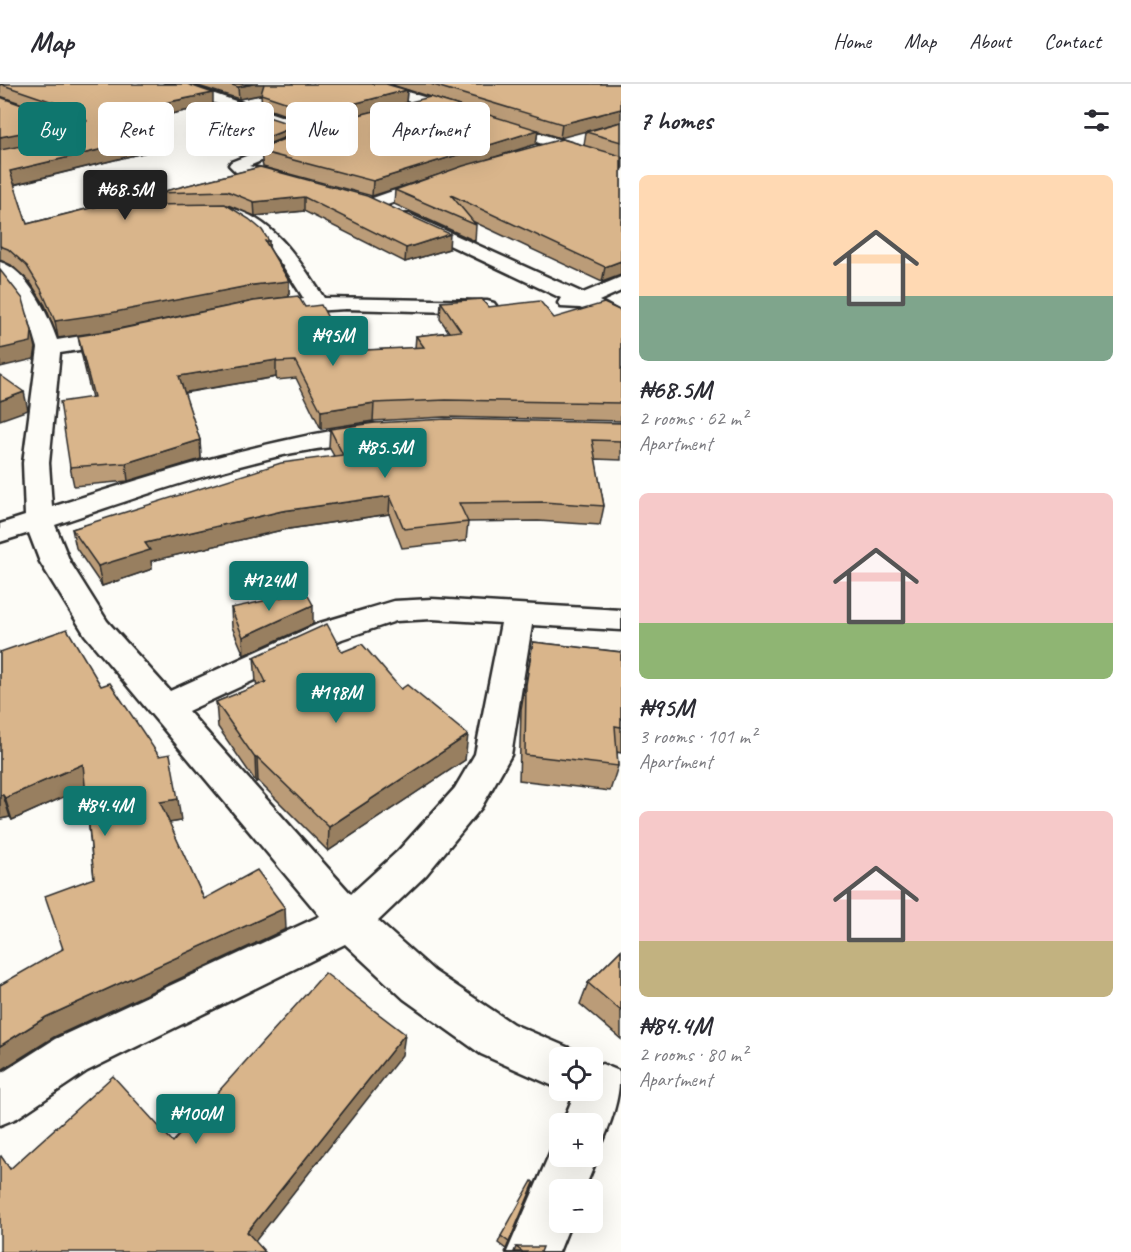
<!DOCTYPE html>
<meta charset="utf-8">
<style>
:root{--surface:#fff;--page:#f7f7f7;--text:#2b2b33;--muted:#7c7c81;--line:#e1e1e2;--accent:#0f766e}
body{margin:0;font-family:Caveat,sans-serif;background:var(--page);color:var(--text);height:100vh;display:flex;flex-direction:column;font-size:22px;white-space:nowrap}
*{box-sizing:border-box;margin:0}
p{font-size:20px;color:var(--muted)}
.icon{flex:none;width:33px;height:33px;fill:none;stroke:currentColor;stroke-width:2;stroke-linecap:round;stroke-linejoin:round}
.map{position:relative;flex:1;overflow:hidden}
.drawer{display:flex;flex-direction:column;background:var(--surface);width:510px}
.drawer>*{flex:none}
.guide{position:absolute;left:18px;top:18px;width:513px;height:54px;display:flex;gap:12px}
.controls{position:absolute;left:549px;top:963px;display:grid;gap:12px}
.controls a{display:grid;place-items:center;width:54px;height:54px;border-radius:9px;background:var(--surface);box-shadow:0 6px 24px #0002;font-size:30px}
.price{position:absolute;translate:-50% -51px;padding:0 14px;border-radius:6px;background:var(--accent);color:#fff;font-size:20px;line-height:39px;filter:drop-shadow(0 2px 3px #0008)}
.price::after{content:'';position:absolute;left:50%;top:36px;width:18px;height:14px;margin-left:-9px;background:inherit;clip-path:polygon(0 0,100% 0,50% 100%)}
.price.active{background:#222;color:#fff}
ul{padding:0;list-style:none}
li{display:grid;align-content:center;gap:12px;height:318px;padding:0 18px}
li span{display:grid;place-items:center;height:186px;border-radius:9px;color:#555}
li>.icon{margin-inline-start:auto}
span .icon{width:108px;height:108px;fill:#fffc;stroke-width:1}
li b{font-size:26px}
h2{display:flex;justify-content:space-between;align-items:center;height:72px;padding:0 18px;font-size:26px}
.chip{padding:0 21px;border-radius:9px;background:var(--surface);box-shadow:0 6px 24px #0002;font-size:21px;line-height:54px}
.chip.active{background:var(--accent);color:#fff}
header{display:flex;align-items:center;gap:36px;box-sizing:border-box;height:84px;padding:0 30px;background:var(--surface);border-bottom:2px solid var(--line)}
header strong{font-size:28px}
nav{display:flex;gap:33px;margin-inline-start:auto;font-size:21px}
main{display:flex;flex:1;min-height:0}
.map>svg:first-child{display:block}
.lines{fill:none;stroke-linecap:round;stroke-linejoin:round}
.minor-casing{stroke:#2b2b2b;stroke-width:5}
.minor{fill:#fdfcf7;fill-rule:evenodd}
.wall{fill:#bb9c78;stroke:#2b2b2b;stroke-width:1.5}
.shaded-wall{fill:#987f61;stroke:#2b2b2b;stroke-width:1.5}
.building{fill:#d9b58b;stroke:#2b2b2b;stroke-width:1.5}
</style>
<header>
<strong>Map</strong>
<nav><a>Home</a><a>Map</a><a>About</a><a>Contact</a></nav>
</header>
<main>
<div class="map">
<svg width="621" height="1168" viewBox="0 0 621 1168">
<rect width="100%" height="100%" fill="#fdfcf7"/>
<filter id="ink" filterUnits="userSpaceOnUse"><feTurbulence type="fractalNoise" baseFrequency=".0167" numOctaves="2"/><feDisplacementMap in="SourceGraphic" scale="12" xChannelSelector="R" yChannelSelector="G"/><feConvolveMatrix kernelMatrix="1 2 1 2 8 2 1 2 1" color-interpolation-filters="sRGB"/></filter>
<g filter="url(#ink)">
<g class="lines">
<defs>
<g id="minor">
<path d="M 165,0 L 185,0 L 322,46 L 325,49 L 322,52 L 310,52 L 312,54 L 309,57 L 249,82 L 298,94 L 300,98 L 298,102 L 292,103 L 236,88 L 229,81 L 231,78 L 304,49 L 167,3 Z"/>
<path d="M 361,0 L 382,0 L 621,75 L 621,85 L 363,3 Z"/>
<path d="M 0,13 L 80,42 L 87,50 C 72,70 24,74 0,79 L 0,69 L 50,59 L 71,49 L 0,22 Z"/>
<path d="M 438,91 L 446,96 L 444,100 L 379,124 L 367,124 L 364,120 L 367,116 Z"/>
<path d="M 227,123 C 274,134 299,176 324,214 L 487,217 L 494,219 L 497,223 L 494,227 L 487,229 L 346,225 L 260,230 L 253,228 L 250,224 L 253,220 L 304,215 C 289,191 274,165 251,147 C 241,140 225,137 218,128 L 221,124 Z"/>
<path d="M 409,130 L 583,209 L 621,193 L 621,207 L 599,217 L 621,229 L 621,243 L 580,224 L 561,223 L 558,219 L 561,214 L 403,139 L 400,135 L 403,131 Z"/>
<path d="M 0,178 C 27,185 49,232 57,256 L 124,245 L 132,247 L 135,252 L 132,257 L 124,259 L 60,269 L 49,379 L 52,423 C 158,389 263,356 374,340 L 383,343 L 387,348 L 383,353 C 349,362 313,364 279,372 C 203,390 129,416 55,441 L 70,478 L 107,537 L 170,607 L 320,539 L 394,517 L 432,515 L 621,526 L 621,546 L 532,541 L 511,671 L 481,724 L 426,791 L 378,837 L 434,887 L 513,940 L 576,967 L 579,974 L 560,974 L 560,1005 L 481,970 L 404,915 L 345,860 L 87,987 L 17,1034 L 0,1041 L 0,990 L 55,955 L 320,832 L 85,551 L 40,478 L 29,449 L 0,458 L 0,440 L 25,432 L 23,379 L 38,264 L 28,230 L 0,195 ZM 432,535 L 501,539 L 475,670 L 455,704 L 398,767 L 351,810 L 188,627 L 342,555 L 396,537 Z"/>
<path d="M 602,980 L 619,987 C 621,1010 612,1036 603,1057 L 593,1061 L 598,1072 L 584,1106 L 560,1106 L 560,1138 L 571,1138 L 559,1168 L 507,1168 L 556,1055 L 560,1053 L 560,1072 L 592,1072 L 592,1040 L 562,1040 L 576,1006 L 592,1006 L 592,984 Z"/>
</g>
</defs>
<use href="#minor" class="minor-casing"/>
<use href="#minor" class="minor"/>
</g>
<g class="wall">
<path d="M 0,0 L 213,21 L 128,39 L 163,64 L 14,101 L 27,140 L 142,111 L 143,119 L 145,121 L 158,121 L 157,109 L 260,83 L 449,165 L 405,178 L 304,127 L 255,132 L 228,121 L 225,121 L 270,165 L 289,197 L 289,213 L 305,223 L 346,267 L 415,264 L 416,252 L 449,248 L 440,235 L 441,218 L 488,223 L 554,234 L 621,227 L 621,337 L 444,333 L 373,337 L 321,345 L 296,294 L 277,296 L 276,293 L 184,309 L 200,356 L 201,375 L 128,397 L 74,402 L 70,383 L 92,314 L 81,268 L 78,252 L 111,247 L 251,217 L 113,246 L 58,254 L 45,221 L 30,198 L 11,181 L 0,176 L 0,13 L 65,49 L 50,57 L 58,55 L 79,45 L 82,42 L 81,40 L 0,12 Z"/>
<path d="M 192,0 L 386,0 L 407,6 L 406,19 L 462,23 L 389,0 L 621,0 L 560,54 L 538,47 L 536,60 L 487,75 L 584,61 L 586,48 L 621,38 L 621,191 L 602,198 L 472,137 L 476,141 L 475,157 L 394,120 L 395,106 L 433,92 L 372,112 L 263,83 L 262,78 L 261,64 L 318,42 L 262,23 L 261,11 L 239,15 Z"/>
<path d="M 255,46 L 296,49 L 258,64 L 256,53 Z"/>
<path d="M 621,339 L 621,376 L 595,375 L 604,422 L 600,441 L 538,437 L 468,438 L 466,457 L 402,464 L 389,430 L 282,446 L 151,477 L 152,485 L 102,502 L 76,464 L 72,445 L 334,372 L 329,363 L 330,345 Z"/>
<path d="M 231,524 L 313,540 L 244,571 L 232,543 Z"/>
<path d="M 533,558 L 621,568 L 621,669 L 617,668 L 618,682 L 610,707 L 519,696 L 521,626 Z"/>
<path d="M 0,568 L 181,737 L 169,739 L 204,815 L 286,845 L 54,953 L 62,865 L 94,794 L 85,703 L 12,736 L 10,733 L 0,735 Z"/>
<path d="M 342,568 L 465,676 L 328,767 L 258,697 L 256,698 L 218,643 L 216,618 L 257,602 L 256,598 L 254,573 Z"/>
<path d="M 621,866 L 621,955 L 580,920 L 588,899 Z"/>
<path d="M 534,1099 L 506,1165 L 498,1159 L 501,1152 Z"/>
<path d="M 516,1163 L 541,1168 L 514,1168 Z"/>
</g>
<g class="shaded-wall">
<path d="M 253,0 L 264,0 L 264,10 L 239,15 L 238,3 Z"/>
<path d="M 407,6 L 406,19 L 318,42 L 318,29 Z"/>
<path d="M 213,9 L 213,21 L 106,44 L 105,31 Z"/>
<path d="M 621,25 L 621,38 L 560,54 L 562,40 Z"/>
<path d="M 63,36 L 65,49 L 49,57 L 0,67 L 0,53 Z"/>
<path d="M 296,42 L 296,49 L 258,64 L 258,57 Z"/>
<path d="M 538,46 L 536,60 L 372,112 L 373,97 Z"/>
<path d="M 162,51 L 163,64 L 12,101 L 10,87 Z"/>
<path d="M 304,113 L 304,127 L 255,132 L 254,118 Z"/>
<path d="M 450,150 L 449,165 L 405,178 L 406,164 Z"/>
<path d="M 265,157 L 269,157 L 270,172 Z"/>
<path d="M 621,177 L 621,191 L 602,198 L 605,183 Z"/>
<path d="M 289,197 L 289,213 L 254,217 L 113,246 L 58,254 L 55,237 L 253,201 Z"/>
<path d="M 32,247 L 36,264 L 34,275 L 0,283 L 0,265 Z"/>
<path d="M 276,276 L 276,293 L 181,309 L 179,292 Z"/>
<path d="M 24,308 L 28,326 L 0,336 L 0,317 Z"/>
<path d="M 374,319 L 373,337 L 321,345 L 321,327 Z"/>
<path d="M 200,356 L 201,375 L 128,397 L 126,379 Z"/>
<path d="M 390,412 L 389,430 L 282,446 L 151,477 L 152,485 L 102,502 L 98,482 L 145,459 L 282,427 Z"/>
<path d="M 313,521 L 313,540 L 244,571 L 243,553 Z"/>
<path d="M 468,651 L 465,676 L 328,767 L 329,743 Z"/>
<path d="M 257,673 L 258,697 L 256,698 L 255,674 Z"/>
<path d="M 83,680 L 88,702 L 12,736 L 5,714 Z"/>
<path d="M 0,711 L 3,711 L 10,733 L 0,735 Z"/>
<path d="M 178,715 L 181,737 L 163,740 L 160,718 Z"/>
<path d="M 285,824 L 286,845 L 54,953 L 0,987 L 0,962 L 46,933 Z"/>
<path d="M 405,950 L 402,971 L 249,1165 L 247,1148 Z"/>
</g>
<g class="building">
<path d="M 0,0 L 187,0 L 213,9 L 105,31 L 162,51 L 10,87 L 27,140 L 142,111 L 140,115 L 145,121 L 225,120 L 249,135 L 262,146 L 269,157 L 265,157 L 289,197 L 253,201 L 110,229 L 55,237 L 41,205 L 27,182 L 8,165 L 0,162 L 0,66 L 58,55 L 79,45 L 87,37 L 79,27 Z"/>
<path d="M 229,0 L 253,0 L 238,3 Z"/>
<path d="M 264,0 L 386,0 L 407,6 L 318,29 L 261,10 Z"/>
<path d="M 430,0 L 621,0 L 621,25 L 562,40 Z"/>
<path d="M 0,13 L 63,36 L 47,44 L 0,53 Z"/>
<path d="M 430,13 L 538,46 L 373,97 L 263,68 L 261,64 L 323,40 Z"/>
<path d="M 259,30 L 296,42 L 258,57 L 255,46 Z"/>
<path d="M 621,38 L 621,58 L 586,48 Z"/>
<path d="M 562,55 L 621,72 L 621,177 L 605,183 L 451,111 L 476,141 L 395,106 L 463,82 Z"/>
<path d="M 260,83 L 367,112 L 450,150 L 406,164 L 304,113 L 254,118 L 227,107 L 157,109 Z"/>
<path d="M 0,186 L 23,215 L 32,247 L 31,258 L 0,265 Z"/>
<path d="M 298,212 L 305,223 L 321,221 L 346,267 L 424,263 L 416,252 L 461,247 L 441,218 L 482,215 L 488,223 L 540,217 L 554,234 L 604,219 L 621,227 L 621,319 L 446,316 L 374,319 L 321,327 L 295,277 L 277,278 L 276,276 L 179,292 L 200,356 L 126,379 L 70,383 L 60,318 L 94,313 L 78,252 L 111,247 L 254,217 Z"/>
<path d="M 0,291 L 24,308 L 0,317 Z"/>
<path d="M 446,335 L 621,339 L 621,357 L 592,356 L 604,422 L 542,418 L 459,419 L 468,438 L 404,445 L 390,412 L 282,427 L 145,459 L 150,466 L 98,482 L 72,445 L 281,379 L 343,371 L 330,345 L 375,339 Z"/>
<path d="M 306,508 L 313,521 L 243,553 L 231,524 Z"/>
<path d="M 327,540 L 342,568 L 362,560 L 401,605 L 407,601 L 468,651 L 329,743 L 257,673 L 255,674 L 216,618 L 266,598 L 254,573 Z"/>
<path d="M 67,545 L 101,602 L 110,599 L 159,672 L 170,670 L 178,715 L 160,718 L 204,815 L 257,786 L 285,824 L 46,933 L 0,962 L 0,901 L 63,865 L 45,812 L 94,794 L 83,680 L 5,714 L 3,711 L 0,711 L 0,568 Z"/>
<path d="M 533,558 L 621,568 L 621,643 L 615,642 L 618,682 L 525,671 L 526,601 Z"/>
<path d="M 621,866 L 621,927 L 588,899 Z"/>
<path d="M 325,889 L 405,950 L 247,1148 L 265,1168 L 0,1168 L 0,1073 L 1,1072 L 10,1085 L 113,992 L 173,1058 Z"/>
<path d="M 532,1097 L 534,1099 L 509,1158 L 501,1152 Z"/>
<path d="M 516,1163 L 543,1163 L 541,1168 L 523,1168 Z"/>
</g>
</g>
</svg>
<div class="controls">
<a><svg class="icon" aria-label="locate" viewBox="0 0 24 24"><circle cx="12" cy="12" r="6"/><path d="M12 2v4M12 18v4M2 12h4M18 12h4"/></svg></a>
<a>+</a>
<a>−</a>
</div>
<b class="price active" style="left:125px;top:137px">₦68.5M</b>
<b class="price" style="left:333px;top:283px">₦95M</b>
<b class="price" style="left:385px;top:395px">₦85.5M</b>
<b class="price" style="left:269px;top:528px">₦124M</b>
<b class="price" style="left:336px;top:640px">₦198M</b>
<b class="price" style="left:105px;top:753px">₦84.4M</b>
<b class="price" style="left:196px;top:1061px">₦100M</b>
<div class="guide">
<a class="chip active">Buy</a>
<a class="chip">Rent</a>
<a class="chip">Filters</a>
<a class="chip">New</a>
<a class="chip">Apartment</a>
</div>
</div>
<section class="drawer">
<h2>7 homes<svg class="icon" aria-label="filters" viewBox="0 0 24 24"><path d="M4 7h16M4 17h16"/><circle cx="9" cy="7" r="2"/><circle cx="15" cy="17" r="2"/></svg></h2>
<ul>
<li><span style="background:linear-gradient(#ffd9b3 65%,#7fa58c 0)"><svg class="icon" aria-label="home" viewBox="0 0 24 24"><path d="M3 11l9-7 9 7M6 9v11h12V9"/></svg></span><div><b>₦68.5M</b><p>2 rooms · 62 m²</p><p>Apartment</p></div></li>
<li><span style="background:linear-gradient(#f6c9c9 70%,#8fb573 0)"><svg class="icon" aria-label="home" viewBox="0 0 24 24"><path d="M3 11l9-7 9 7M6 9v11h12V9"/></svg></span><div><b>₦95M</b><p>3 rooms · 101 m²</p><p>Apartment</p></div></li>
<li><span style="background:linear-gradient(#f6c9c9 70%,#c2b280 0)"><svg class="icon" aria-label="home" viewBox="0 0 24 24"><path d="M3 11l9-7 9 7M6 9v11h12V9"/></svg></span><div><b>₦84.4M</b><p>2 rooms · 80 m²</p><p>Apartment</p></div></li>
</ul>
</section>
</main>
